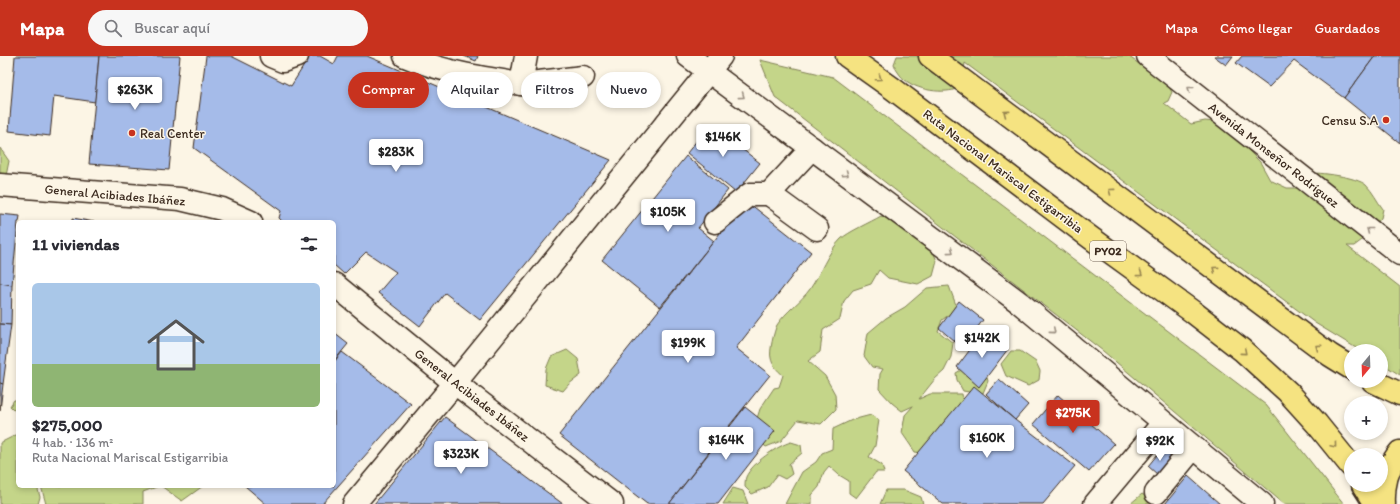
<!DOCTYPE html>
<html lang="es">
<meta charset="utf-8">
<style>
:root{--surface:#fff;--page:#f7f7f7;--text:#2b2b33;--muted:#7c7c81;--accent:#c8321e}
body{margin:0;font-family:Itim,sans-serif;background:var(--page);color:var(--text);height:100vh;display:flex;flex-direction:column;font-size:15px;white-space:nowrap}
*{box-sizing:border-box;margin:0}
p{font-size:13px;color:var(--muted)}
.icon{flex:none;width:22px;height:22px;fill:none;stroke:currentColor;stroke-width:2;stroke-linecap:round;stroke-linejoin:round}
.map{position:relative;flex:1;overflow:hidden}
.side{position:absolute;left:16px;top:164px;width:320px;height:268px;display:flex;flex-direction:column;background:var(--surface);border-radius:6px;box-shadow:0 2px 6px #0003}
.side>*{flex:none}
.hud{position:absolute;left:348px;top:16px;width:380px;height:36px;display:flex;gap:8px}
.needle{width:26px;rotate:199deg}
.buttons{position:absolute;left:1344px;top:288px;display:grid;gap:8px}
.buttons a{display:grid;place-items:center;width:44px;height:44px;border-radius:50%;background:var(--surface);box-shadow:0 2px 6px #0003;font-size:20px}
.price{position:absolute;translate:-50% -34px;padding:0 9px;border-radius:4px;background:#fff;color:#222;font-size:13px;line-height:26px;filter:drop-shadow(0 1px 2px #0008)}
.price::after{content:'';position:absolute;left:50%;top:24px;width:12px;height:9px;margin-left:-6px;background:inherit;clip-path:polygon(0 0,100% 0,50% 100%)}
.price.current{background:var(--accent);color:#fff}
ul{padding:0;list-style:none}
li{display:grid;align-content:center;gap:8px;height:212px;padding:0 16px}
li span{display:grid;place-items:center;height:124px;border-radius:6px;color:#555}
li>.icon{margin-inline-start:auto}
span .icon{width:72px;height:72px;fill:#fffc;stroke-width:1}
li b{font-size:17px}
h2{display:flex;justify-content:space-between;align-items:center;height:48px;padding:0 16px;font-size:17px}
.chip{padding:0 14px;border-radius:18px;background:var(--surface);box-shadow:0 2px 6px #0003;font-size:14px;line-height:36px}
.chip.current{background:var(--accent);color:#fff}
header{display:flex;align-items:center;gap:24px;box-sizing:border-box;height:56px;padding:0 20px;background:var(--accent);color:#fff}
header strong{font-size:19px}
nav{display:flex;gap:22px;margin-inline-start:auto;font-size:14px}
.search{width:280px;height:36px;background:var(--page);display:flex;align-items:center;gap:10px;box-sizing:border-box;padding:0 14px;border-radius:22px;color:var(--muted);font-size:15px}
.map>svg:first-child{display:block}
.green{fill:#c4d589;stroke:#808054}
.building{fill:#a5bbe9;stroke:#3b2a1e}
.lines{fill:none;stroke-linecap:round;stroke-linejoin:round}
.minor-casing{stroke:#3b2a1e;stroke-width:25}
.highway-casing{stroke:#3b2a1e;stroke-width:25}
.minor{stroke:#fcf5e5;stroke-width:22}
.highway{stroke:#f5e381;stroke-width:22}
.oneway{stroke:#988650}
.oneway2{stroke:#9c9082}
.poi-dot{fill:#c8321e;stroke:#fcf5e5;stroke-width:1.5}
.labels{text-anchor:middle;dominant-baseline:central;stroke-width:3;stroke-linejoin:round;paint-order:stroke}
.shield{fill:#fcf5e5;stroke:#75675a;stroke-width:1}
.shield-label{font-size:12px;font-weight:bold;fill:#3b2a1e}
.poi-label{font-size:13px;fill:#3b2a1e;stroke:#fcf5e5;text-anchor:end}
.street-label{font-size:13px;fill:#3b2a1e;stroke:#fcf5e5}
</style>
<header>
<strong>Mapa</strong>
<div class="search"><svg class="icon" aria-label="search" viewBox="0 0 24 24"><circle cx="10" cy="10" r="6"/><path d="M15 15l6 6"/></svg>Buscar aquí</div>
<nav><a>Mapa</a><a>Cómo llegar</a><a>Guardados</a></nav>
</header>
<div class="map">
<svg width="1400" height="448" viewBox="0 0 1400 448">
<rect width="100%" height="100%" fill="#fcf5e5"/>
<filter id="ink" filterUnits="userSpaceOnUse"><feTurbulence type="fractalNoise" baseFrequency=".025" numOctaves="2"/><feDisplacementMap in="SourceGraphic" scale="8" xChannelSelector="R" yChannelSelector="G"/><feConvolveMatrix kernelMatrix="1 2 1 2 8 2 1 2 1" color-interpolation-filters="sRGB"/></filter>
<g filter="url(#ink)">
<g class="green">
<path d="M 897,0 L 1128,0 L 1167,28 L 1172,36 L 1168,45 L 1164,47 L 1191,68 L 1205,65 L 1215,66 L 1239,85 L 1260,106 L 1270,124 L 1287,132 L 1297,132 L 1303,125 L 1307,117 C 1320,116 1357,121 1366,129 C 1373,136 1377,145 1383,153 L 1381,162 L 1362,184 L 1354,190 L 1347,190 L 1400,231 L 1400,319 L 1381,307 L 1381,295 L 1361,295 L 1315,267 L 965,7 L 962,30 C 959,31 956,33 953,34 C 936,38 907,32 898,16 C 896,14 895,10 894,8 Z"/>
<path d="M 760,4 L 833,21 L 1266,349 L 1344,448 L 1284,448 L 1103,295 L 775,41 Z"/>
<path d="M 0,92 L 9,105 L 6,120 L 0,131 Z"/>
<path d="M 881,160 L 910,173 L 929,186 L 937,205 L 933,220 L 918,228 L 888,222 L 879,214 L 871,228 L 853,234 L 844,245 L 840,263 L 823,274 L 820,296 L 808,305 L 825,320 L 835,338 L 836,353 L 821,368 L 798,364 L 781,385 L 766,391 L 752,378 L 760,353 L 774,332 L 779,331 L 783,319 C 778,315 772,309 771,302 C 769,296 774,275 777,269 C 786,255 801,246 810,233 C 821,217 827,197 841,183 C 848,176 871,166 881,160 Z"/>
<path d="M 949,230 L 956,249 L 950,258 L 942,264 L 938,275 L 953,287 L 951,301 L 944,315 L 935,323 L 919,343 L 930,338 L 962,338 L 964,350 L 930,398 L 915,396 L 902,377 L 905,359 L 913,350 L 902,355 L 892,347 L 879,333 L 880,318 L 883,313 L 872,311 L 864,300 L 868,277 L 886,262 L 905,251 L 927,232 Z"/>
<path d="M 567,294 L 578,303 L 581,319 L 569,328 L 563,335 L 545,329 L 546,313 L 551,301 Z"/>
<path d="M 1011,295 L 1020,295 L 1036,306 L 1040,315 L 1039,324 L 1028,330 L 1006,320 L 1001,308 Z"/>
<path d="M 963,313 L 986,318 L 988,325 L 983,337 L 975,337 L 963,335 L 957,324 L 956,317 Z"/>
<path d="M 14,344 L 18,344 L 18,358 L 10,350 Z"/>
<path d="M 871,359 L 879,364 L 875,390 L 869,401 L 882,409 L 884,416 L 876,416 L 856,442 L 849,437 L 849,425 L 839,419 L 829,410 L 824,416 L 819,431 L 812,439 L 812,448 L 785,448 L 802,416 L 816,406 L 822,397 L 832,393 L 833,373 L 852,364 Z"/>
<path d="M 18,378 L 18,430 L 37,430 L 40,441 L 38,448 L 0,448 L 0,387 Z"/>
<path d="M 791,386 L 801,389 L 802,397 L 789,408 L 792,418 L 785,423 L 777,419 L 768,431 L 752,438 L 745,431 C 745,428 745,424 746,421 C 752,407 777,390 791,386 Z"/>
<path d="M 41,430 L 159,430 L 143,436 L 143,448 L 46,448 Z"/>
<path d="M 161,430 L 203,430 L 182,445 Z"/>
<path d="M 733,432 L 743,435 L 748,448 L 723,448 Z"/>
<path d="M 886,434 L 904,434 L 921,441 L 923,448 L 880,448 Z"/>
<path d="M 1142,438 L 1151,444 L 1152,448 L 1130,448 Z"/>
</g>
<g class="building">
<path d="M 15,0 L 99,0 L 95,46 L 54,40 L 50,80 L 9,75 Z"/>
<path d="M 99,0 L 180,0 L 169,114 L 89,108 Z"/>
<path d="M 206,0 L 231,0 L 291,30 L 310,0 L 320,0 L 334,8 L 338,0 L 367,0 L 611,104 L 480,264 L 445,237 L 420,270 L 378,237 L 396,216 L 366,196 L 344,218 L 334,209 L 334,166 L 283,166 L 279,162 L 281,155 L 194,92 Z"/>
<path d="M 464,0 L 478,0 L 476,5 Z"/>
<path d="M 1214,0 L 1233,0 L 1226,9 Z"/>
<path d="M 1242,0 L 1375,0 L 1344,42 L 1294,5 L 1269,31 L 1236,7 Z"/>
<path d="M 1375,0 L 1400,0 L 1400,87 L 1344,42 Z"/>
<path d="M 710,68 L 760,107 L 736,137 L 687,97 Z"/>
<path d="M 686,100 L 728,134 L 698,172 L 714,185 L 660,251 L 602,204 Z"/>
<path d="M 745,144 L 811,196 L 736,292 L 770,319 L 729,370 L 669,448 L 647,448 L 559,379 L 714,185 Z"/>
<path d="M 0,158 L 20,160 L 19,166 L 18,166 L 12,229 L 0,227 Z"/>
<path d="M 73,162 L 94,166 L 73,166 Z"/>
<path d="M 0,227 L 12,229 L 11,269 L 0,268 Z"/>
<path d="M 959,245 L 983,264 L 962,292 L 939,272 Z"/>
<path d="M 0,268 L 11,269 L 3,328 L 0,327 Z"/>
<path d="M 984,275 L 1008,293 L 979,331 L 957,311 Z"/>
<path d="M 334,277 L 348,288 L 334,305 Z"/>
<path d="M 342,296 L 411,348 L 322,448 L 266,448 L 245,430 L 334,430 L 334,306 Z"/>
<path d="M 999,323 L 1028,349 L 1015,364 L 986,338 Z"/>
<path d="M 0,327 L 3,328 L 0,355 Z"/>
<path d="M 974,330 L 1015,364 L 1075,410 L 1043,448 L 943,448 L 903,415 Z"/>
<path d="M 1058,339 L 1114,388 L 1089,416 L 1033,368 Z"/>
<path d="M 745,351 L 775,375 L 718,448 L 669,448 Z"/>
<path d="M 445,361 L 563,448 L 374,448 Z"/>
<path d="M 1162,393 L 1172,402 L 1158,419 L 1148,410 Z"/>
<path d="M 1188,420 L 1220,448 L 1165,448 Z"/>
</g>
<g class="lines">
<defs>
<g id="minor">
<path d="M 271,0 L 283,5 L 297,0"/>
<path d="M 405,0 C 442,16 482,22 521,28"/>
<path d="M 526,0 L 521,28 L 583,21"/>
<path d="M 688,0 L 1020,247 L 1262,448"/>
<path d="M 1148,0 L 1400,198"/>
<path d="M 0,129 L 180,143 L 222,153 L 251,166"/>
<path d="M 769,138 L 817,173"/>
<path d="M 715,166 L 750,138 L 769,138 L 812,92"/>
<path d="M 334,228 L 455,327 L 612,448"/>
<path d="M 1156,437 L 1193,392"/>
<path d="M 354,448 L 455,327 L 721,0"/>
<path d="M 1095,448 L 1163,367"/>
</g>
<g id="highway">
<path d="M 847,0 L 892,32 L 1091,182 L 1193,256 L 1242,294 L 1288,336 L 1317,368 L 1351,410"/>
<path d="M 930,0 L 1330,299 L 1351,312"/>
<path d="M 1373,325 L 1400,338"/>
<path d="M 1363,429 L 1375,448"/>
<path d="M 1384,448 C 1383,429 1388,410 1400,396"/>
</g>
</defs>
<use href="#minor" class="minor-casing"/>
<use href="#highway" class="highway-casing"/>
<use href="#minor" class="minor"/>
<use href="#highway" class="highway"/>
</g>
<defs><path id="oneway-chevron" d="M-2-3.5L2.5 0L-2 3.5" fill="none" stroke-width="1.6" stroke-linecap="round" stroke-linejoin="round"/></defs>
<g class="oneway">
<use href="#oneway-chevron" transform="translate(879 22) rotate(35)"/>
<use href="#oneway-chevron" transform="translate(1006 57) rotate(-143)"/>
<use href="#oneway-chevron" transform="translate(1111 135) rotate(-143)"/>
<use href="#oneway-chevron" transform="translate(1215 213) rotate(-143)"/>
<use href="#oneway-chevron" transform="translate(1140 218) rotate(36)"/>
<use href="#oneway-chevron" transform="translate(1318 291) rotate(-143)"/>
<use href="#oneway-chevron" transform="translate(1244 296) rotate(41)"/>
<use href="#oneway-chevron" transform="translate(1334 389) rotate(50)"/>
</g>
<g class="oneway2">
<use href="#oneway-chevron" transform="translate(1190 33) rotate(-142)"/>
<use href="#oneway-chevron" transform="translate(742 40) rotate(37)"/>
<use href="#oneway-chevron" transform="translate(846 118) rotate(37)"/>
<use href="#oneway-chevron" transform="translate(1369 174) rotate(-142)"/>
<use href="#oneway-chevron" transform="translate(951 195) rotate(37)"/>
<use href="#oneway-chevron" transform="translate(1053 275) rotate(40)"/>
</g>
</g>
<g class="poi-dot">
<circle cx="1386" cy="64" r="4"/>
<circle cx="132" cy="77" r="4"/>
</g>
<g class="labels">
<rect class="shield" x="1090" y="185" width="36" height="20" rx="3"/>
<g class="shield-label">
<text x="1108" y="195">PY02</text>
</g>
<g class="poi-label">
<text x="1378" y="64">Censu S.A</text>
<text x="140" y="77" text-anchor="start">Real Center</text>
</g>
<g class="street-label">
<text transform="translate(1274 99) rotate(38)">Avenida Monseñor Rodríguez</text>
<text transform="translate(1003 115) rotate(37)">Ruta Nacional Mariscal Estigarribia</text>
<text transform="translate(115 139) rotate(5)">General Acibiades Ibáñez</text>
<text transform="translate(472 339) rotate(38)">General Acibiades Ibáñez</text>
</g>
</g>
</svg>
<div class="buttons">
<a><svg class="needle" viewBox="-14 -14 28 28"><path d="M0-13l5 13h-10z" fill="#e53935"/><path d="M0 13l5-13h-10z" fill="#7c7c81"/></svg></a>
<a>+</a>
<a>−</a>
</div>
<b class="price" style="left:135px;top:55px">$263K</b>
<b class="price" style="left:723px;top:102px">$146K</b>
<b class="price" style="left:396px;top:117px">$283K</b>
<b class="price" style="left:668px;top:177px">$105K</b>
<b class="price" style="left:982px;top:303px">$142K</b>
<b class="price" style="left:688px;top:308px">$199K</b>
<b class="price current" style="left:1073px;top:378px">$275K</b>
<b class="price" style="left:987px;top:403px">$160K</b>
<b class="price" style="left:726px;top:405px">$164K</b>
<b class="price" style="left:1160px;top:406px">$92K</b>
<b class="price" style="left:461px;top:419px">$323K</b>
<div class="hud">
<a class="chip current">Comprar</a>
<a class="chip">Alquilar</a>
<a class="chip">Filtros</a>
<a class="chip">Nuevo</a>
</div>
<section class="side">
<h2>11 viviendas<svg class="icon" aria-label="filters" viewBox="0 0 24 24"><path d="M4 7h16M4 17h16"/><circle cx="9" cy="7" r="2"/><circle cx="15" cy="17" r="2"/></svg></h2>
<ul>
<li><span style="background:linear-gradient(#a9c7e8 65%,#8fb573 0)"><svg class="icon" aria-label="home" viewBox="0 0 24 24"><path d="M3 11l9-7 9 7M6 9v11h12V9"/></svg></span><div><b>$275,000</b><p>4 hab. · 136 m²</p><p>Ruta Nacional Mariscal Estigarribia</p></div></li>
</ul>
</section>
</div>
